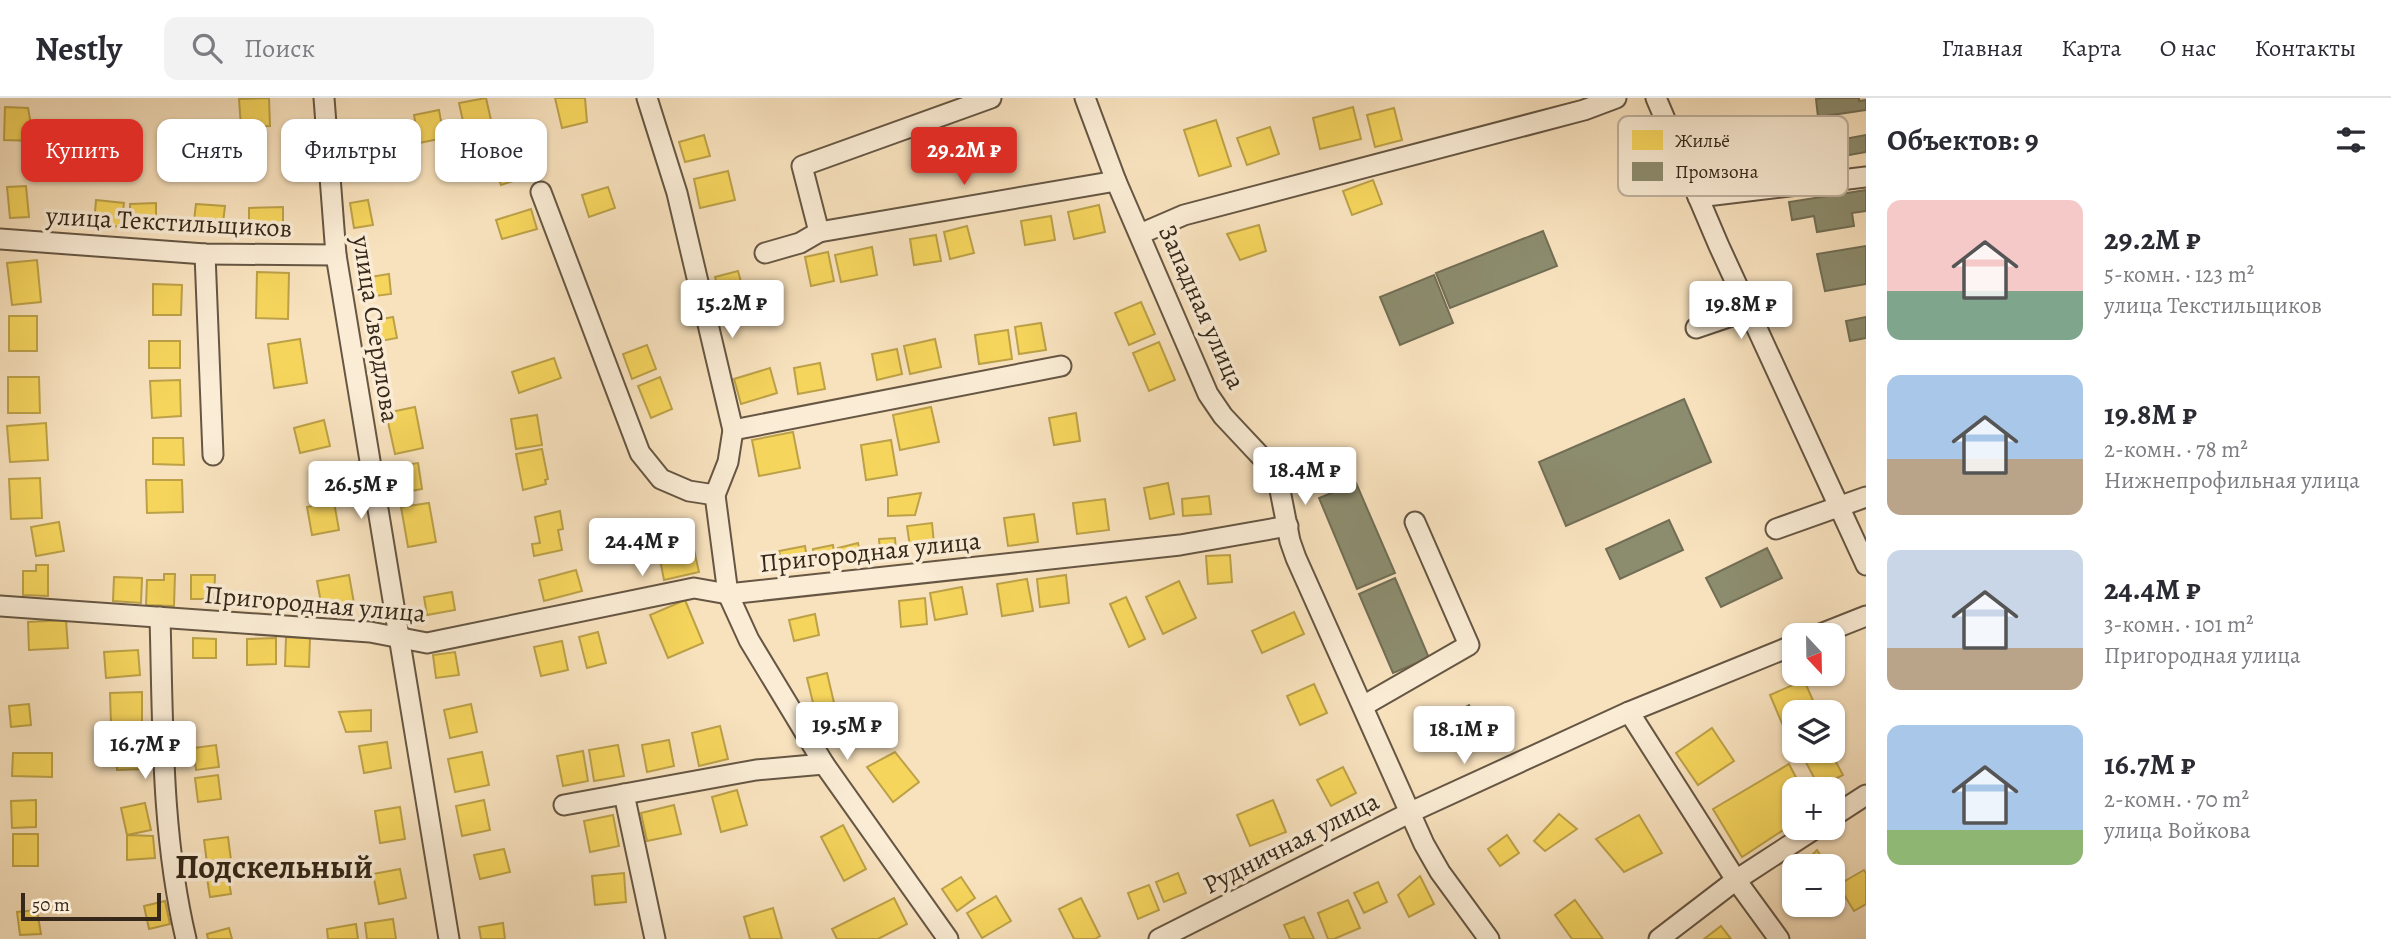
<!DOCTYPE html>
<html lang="ru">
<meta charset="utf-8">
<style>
:root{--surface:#fff;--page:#f2f2f3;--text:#2b2b33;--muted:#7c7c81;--line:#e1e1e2;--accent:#d93025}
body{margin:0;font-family:Alegreya,serif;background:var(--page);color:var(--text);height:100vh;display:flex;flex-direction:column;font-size:26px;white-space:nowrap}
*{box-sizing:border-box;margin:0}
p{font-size:23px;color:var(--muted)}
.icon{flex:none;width:38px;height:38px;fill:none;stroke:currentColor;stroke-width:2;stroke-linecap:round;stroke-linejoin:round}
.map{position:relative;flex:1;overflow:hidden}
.side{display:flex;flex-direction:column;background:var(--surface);width:525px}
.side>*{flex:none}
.top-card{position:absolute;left:21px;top:21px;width:665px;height:63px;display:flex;gap:14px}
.needle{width:46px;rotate:158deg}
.buttons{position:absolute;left:1782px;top:525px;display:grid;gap:14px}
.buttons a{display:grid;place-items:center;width:63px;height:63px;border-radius:14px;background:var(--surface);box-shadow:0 2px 5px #0004;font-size:35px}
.scale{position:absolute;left:21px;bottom:18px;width:140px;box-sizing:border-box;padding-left:7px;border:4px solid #35281a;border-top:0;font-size:19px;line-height:24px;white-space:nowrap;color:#35281a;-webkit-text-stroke:5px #faecd5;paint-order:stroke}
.price{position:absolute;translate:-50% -60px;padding:0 16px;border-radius:7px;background:#fff;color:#222;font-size:23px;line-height:46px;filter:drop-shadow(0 2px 4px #0008)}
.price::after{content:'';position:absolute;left:50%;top:42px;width:21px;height:16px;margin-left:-10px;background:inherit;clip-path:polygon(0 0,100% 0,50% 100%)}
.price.on{background:var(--accent);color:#fff}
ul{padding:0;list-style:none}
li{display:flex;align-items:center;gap:21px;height:175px;padding:0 21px}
li span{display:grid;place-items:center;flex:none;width:196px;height:140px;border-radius:14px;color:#555}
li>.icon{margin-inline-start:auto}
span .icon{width:84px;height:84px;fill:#fffc;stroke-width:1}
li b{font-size:30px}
h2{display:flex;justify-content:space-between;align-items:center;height:84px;padding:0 21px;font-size:30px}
.tag{padding:0 24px;border-radius:14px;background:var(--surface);box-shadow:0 2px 5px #0004;font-size:24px;line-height:63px}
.tag.on{background:var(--accent);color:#fff}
header{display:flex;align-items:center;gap:42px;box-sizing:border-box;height:98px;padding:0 35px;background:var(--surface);border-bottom:2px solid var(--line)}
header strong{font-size:33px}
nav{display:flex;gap:38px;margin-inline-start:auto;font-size:24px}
.search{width:490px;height:63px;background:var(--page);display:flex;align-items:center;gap:18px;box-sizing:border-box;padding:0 24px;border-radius:14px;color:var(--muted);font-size:26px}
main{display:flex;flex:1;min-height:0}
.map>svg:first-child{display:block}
.homes{fill:#f6d55c;stroke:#bca148;stroke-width:2}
.industry{fill:#8c8c6e;stroke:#726e55;stroke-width:2}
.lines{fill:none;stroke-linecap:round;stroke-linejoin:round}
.minor-casing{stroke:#665643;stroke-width:23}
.minor{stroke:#faecd5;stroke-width:19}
.labels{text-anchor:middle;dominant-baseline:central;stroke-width:7;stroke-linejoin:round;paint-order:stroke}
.street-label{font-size:26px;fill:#35281a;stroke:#faecd5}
.district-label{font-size:33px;font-weight:bold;fill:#35281a;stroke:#faecd5}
.key{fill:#faecd5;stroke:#bfb19d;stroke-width:2}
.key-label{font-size:19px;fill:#35281a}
</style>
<header>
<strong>Nestly</strong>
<div class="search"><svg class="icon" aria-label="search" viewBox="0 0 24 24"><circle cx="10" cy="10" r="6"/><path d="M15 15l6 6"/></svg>Поиск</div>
<nav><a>Главная</a><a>Карта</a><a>О нас</a><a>Контакты</a></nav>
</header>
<main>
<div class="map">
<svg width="1866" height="841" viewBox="0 0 1866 841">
<rect width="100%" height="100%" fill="#f8e2be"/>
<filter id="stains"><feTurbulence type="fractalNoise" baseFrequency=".00286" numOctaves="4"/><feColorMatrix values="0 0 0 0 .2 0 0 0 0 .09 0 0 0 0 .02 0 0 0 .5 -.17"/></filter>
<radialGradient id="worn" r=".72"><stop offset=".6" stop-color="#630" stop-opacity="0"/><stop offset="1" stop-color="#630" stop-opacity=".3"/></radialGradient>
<g class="homes">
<path d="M 269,0 L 270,28 L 241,29 L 239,1 Z"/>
<path d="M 486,0 L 493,31 L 466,37 L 459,5 Z"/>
<path d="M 555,0 L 585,0 L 587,24 L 562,30 Z"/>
<path d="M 5,9 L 28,10 L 34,43 L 4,42 Z"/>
<path d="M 1353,9 L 1361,41 L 1320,51 L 1313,20 Z"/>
<path d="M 1394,10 L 1402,42 L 1375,49 L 1367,17 Z"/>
<path d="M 439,12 L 444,40 L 419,45 L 414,17 Z"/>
<path d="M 1216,22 L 1231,68 L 1199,78 L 1184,32 Z"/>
<path d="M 1270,29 L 1279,56 L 1247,67 L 1237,40 Z"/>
<path d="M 704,37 L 710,58 L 685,64 L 679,44 Z"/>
<path d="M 517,52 L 525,79 L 501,87 L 492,60 Z"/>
<path d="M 728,73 L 735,102 L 700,110 L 694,81 Z"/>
<path d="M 1373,82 L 1382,106 L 1352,117 L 1343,93 Z"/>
<path d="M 26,88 L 29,119 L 10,120 L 7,89 Z"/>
<path d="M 608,89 L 615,110 L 589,119 L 582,97 Z"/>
<path d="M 96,102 L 124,105 L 121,129 L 94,126 Z"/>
<path d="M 368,102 L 373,127 L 354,130 L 350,105 Z"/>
<path d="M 156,105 L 156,129 L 130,129 L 130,106 Z"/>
<path d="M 196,106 L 225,108 L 222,133 L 193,130 Z"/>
<path d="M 1099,107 L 1105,134 L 1074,141 L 1068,114 Z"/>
<path d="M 283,109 L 283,137 L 249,137 L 249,110 Z"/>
<path d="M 531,111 L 537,131 L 502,141 L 496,122 Z"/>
<path d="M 1051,118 L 1055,142 L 1025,147 L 1021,123 Z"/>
<path d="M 1259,127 L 1266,153 L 1240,162 L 1227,136 Z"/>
<path d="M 967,128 L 974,155 L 950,161 L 944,134 Z"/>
<path d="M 936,137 L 941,163 L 914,167 L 910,141 Z"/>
<path d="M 872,149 L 877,177 L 841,184 L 835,157 Z"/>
<path d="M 828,154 L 834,183 L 811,188 L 805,159 Z"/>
<path d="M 37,162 L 41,204 L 12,207 L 7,165 Z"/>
<path d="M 738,173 L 744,195 L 721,202 L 715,179 Z"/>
<path d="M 257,174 L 289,175 L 288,221 L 256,220 Z"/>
<path d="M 389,176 L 391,196 L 367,199 L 364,180 Z"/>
<path d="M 153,186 L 182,187 L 181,217 L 153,217 Z"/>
<path d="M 1141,204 L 1155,236 L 1129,247 L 1115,215 Z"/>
<rect x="9" y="218" width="28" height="35"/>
<path d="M 393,219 L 397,240 L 369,245 L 366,224 Z"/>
<path d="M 1041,225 L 1046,252 L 1019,256 L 1015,229 Z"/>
<path d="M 1008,232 L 1012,261 L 979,266 L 975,237 Z"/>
<path d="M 300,241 L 307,285 L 274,290 L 268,246 Z"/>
<path d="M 935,241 L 941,269 L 910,276 L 904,248 Z"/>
<rect x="149" y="243" width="31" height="27"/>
<path d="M 1159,244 L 1175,282 L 1149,293 L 1133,255 Z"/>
<path d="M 647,247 L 656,271 L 632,281 L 623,256 Z"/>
<path d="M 897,251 L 902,276 L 877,282 L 872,256 Z"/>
<path d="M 554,260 L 561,280 L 519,295 L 512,274 Z"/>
<path d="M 820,265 L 825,291 L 798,296 L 794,270 Z"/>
<path d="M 770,270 L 777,295 L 741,306 L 734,281 Z"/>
<path d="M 8,279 L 39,279 L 40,315 L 8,315 Z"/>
<path d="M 660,279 L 672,311 L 651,320 L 638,288 Z"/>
<path d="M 180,282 L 181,318 L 152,320 L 150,283 Z"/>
<path d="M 415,309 L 423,350 L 395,356 L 386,315 Z"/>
<path d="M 931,309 L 939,344 L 900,352 L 893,317 Z"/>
<path d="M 1076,315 L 1080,343 L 1054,347 L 1049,320 Z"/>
<path d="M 537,317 L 542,347 L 516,351 L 511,321 Z"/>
<path d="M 324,322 L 330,348 L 300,355 L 294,330 Z"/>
<path d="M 46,325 L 48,362 L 10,364 L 7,328 Z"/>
<path d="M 793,334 L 800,370 L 759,378 L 752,342 Z"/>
<path d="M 153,340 L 183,340 L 184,367 L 153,366 Z"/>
<path d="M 891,342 L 897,377 L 866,382 L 861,347 Z"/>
<path d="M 542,351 L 548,381 L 545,382 L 546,386 L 523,392 L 516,356 Z"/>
<path d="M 418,365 L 422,391 L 400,395 L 396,368 Z"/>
<path d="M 40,380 L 42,420 L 11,421 L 9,381 Z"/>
<path d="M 146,382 L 182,382 L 183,414 L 147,415 Z"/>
<path d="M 1168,385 L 1174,416 L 1150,421 L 1144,390 Z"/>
<path d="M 921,395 L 915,417 L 888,418 L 888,400 Z"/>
<path d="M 1209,398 L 1211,416 L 1183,418 L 1182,401 Z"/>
<path d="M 1105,401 L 1109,432 L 1077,436 L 1073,405 Z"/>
<path d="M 334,404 L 339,432 L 312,437 L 307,409 Z"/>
<path d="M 429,405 L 436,444 L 408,449 L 401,409 Z"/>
<path d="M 560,413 L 563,431 L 558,432 L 562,452 L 534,458 L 532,446 L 540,445 L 535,419 Z"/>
<path d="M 1034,416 L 1038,444 L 1008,448 L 1004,420 Z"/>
<path d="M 59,424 L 64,453 L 36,458 L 31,429 Z"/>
<path d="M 932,425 L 934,446 L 910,449 L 907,428 Z"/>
<path d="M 691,439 L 699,474 L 664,482 L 657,446 Z"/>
<path d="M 895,440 L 896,454 L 880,455 L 879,441 Z"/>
<path d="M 858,445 L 861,461 L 841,465 L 838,450 Z"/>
<path d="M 833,447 L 835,462 L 815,466 L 813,451 Z"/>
<path d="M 805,448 L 808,467 L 783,472 L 779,453 Z"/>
<path d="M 1230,457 L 1232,484 L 1208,486 L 1206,458 Z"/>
<path d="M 36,467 L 48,467 L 48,498 L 23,497 L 23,473 L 36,473 Z"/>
<path d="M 576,472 L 582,493 L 544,503 L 539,482 Z"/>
<path d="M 164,476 L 175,476 L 174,508 L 146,507 L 147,482 L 164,482 Z"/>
<path d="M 191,477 L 215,477 L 214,501 L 191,501 Z"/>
<path d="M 349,477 L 354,505 L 322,510 L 317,483 Z"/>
<path d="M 1066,477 L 1069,505 L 1040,509 L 1037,481 Z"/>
<path d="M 114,479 L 142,480 L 141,505 L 113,503 Z"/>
<path d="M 1027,481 L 1033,513 L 1002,518 L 997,486 Z"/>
<path d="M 1179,483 L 1196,520 L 1163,536 L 1146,499 Z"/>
<path d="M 962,489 L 967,516 L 935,522 L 930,495 Z"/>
<path d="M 452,494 L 455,512 L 427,517 L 424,499 Z"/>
<path d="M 1126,499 L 1145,541 L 1129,549 L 1110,506 Z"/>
<path d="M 925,500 L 927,526 L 901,529 L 899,503 Z"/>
<path d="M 685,502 L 703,545 L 668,560 L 650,517 Z"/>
<path d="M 1294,514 L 1304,536 L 1262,555 L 1252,533 Z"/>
<path d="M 815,516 L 819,537 L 794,543 L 789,522 Z"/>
<path d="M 66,522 L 68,550 L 29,552 L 28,524 Z"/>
<path d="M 598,534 L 606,565 L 587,570 L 579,539 Z"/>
<path d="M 286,539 L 310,540 L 309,569 L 285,568 Z"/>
<path d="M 193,540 L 216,541 L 216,560 L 193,560 Z"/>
<path d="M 276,540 L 276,566 L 247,567 L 247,541 Z"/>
<path d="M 562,543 L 568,572 L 541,578 L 534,549 Z"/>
<path d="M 138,552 L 140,577 L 106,580 L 104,554 Z"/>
<path d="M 455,554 L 459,577 L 436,580 L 433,557 Z"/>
<path d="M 827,575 L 835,609 L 815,613 L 807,580 Z"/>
<path d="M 1804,582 L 1818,614 L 1794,614 L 1794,626 L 1784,630 L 1770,597 Z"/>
<path d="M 1314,586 L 1327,615 L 1300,627 L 1287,598 Z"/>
<path d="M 142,594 L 142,626 L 111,627 L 110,595 Z"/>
<path d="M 29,606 L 31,627 L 11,629 L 9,608 Z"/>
<path d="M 471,606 L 477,634 L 450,640 L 444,612 Z"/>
<path d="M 371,612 L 371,633 L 346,634 L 339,614 Z"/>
<path d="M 720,628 L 728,661 L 699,668 L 692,635 Z"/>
<path d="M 1712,630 L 1734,663 L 1698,687 L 1676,655 Z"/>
<path d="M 144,633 L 146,671 L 117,672 L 116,634 Z"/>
<path d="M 669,642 L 674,668 L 647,674 L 642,647 Z"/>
<path d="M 387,644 L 391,670 L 364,675 L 359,648 Z"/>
<path d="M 216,647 L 219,669 L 196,672 L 193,650 Z"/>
<path d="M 618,647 L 624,678 L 594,683 L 589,652 Z"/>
<path d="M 583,653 L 588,683 L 563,688 L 557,658 Z"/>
<path d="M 1800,653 L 1830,653 L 1843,677 L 1819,689 Z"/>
<path d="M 482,654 L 489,687 L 455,694 L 448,661 Z"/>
<path d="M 895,654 L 919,684 L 893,704 L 867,669 Z"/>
<path d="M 13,655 L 52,655 L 52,679 L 12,678 Z"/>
<path d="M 1789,666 L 1802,691 L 1794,691 L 1794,725 L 1742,759 L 1713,711 Z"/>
<path d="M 1343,669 L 1356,695 L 1331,708 L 1317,682 Z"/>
<path d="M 218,677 L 221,701 L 198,704 L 195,680 Z"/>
<path d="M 737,692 L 747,727 L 721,734 L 712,699 Z"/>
<path d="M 36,702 L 36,729 L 12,730 L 11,703 Z"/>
<path d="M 484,702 L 490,732 L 462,738 L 456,708 Z"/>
<path d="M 1273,702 L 1286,734 L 1250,748 L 1237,717 Z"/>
<path d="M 145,705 L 151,732 L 127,737 L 121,710 Z"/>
<path d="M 674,707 L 681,736 L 647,743 L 641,715 Z"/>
<path d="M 400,709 L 405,741 L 380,745 L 375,713 Z"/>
<path d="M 1559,716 L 1577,731 L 1545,753 L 1534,743 Z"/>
<path d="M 613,717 L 619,748 L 590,754 L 584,723 Z"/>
<path d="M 1639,717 L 1662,755 L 1624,774 L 1596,741 Z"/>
<path d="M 843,727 L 866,771 L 844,783 L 821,739 Z"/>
<rect x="13" y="736" width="25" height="32"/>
<path d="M 127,737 L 153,738 L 155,760 L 127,762 Z"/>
<path d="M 1507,737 L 1519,755 L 1500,768 L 1488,751 Z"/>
<path d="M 228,739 L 231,762 L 207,765 L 204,742 Z"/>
<path d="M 504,751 L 510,774 L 480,781 L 474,757 Z"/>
<path d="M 1817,752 L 1827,768 L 1801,768 Z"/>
<path d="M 227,771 L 231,796 L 210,799 L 206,774 Z"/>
<path d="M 400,771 L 406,800 L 379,806 L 373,776 Z"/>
<path d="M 1864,772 L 1866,775 L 1866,806 L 1854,813 L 1838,787 Z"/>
<path d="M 624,775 L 626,804 L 595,807 L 592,778 Z"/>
<path d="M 1178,775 L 1186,795 L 1164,804 L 1156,784 Z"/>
<path d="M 1420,778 L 1434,806 L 1409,819 L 1398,797 Z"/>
<path d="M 961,779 L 975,800 L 957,813 L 942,791 Z"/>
<path d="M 1378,784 L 1387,804 L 1364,815 L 1354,795 Z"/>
<path d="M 1149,787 L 1159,812 L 1138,821 L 1128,795 Z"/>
<path d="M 996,798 L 1011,823 L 982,840 L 967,815 Z"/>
<path d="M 894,800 L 907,826 L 878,841 L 837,841 L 832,831 Z"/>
<path d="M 1081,800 L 1100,838 L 1095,841 L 1074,841 L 1059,811 Z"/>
<path d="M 1348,802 L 1360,830 L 1334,841 L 1328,841 L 1318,815 Z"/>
<path d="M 1575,802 L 1603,841 L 1572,841 L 1555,817 Z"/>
<path d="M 165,803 L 170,826 L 149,831 L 144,808 Z"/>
<path d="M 773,810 L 782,841 L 750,841 L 744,819 Z"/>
<path d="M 37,812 L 41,836 L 20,837 L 17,814 Z"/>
<path d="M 1304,819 L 1314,841 L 1290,841 L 1284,827 Z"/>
<path d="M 393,821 L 396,841 L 367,841 L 365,825 Z"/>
<path d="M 503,825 L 505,841 L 481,841 L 479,829 Z"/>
<path d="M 356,826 L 358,841 L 328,841 L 327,831 Z"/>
<path d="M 1721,828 L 1731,841 L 1704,841 Z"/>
<path d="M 229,830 L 232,841 L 208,841 L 207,836 Z"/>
</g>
<g class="industry">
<path d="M 1823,0 L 1859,0 L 1859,3 L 1866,2 L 1866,12 L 1818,19 L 1816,1 Z"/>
<path d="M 1866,37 L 1866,54 L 1766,72 L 1763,56 Z"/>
<path d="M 1866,92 L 1866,113 L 1852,115 L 1854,128 L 1817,134 L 1814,118 L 1792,122 L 1789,104 Z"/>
<path d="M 1543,133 L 1557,168 L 1450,210 L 1436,175 Z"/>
<path d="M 1866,148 L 1866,186 L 1825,193 L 1817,156 Z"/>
<path d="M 1434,177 L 1453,225 L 1400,247 L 1380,199 Z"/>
<path d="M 1866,219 L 1866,240 L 1850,243 L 1846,223 Z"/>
<path d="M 1684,301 L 1711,364 L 1566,428 L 1539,364 Z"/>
<path d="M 1356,385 L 1395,475 L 1357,491 L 1319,400 Z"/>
<path d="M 1669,422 L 1683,452 L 1620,481 L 1606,451 Z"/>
<path d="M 1767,450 L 1782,480 L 1721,509 L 1706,480 Z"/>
<path d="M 1395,480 L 1429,560 L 1393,575 L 1359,496 Z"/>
<path d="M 1469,607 L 1488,642 L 1465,654 L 1446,620 Z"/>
</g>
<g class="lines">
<defs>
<g id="minor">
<path d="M 324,0 L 336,157 L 449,841"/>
<path d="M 647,0 L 677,95 L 733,332 L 728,364 L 715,397 L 728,496 L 749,542 L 824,666 L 948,841"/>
<path d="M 1085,0 L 1116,83 L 1208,296 L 1223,318 L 1268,366 L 1279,387 L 1290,443 L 1296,460 L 1424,746 L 1440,774 L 1489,841"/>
<path d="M 1656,0 L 1719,148 L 1866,467"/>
<path d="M 541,94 L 640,355 L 661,381 L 689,393 L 715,397"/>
<path d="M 1698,99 L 1866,79"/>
<path d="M 819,134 L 1116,83"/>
<path d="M 1140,136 L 1184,117 L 1584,12 L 1616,0"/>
<path d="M 0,141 L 205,156 L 336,157"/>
<path d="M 765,155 L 800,145 L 819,134 L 802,68 L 991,0"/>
<path d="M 205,156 L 213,357"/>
<path d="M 1696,230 L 1749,212"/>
<path d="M 733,332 L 1061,268"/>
<path d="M 1776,431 L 1866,399"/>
<path d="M 0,508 L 370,534 L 427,545 L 694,490 L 728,496 L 1180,447 L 1288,428"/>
<path d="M 160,519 C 163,626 161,736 186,841"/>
<path d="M 1818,537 L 1866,518"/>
<path d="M 1363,608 L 1469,547 L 1415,424"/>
<path d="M 1629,614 L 1736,782 L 1779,841"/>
<path d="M 624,696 L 655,841"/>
<path d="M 564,707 L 756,672 L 824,666"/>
<path d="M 1832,719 L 1866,697"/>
<path d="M 1159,841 L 1411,714 L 1629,614 L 1794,547"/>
<path d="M 1659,841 L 1736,782 L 1816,730"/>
</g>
</defs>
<use href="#minor" class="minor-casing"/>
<use href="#minor" class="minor"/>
</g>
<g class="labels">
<g class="street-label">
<text transform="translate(169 124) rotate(3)">улица Текстильщиков</text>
<text transform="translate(1202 209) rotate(66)">Западная улица</text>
<text transform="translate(376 231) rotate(81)">улица Свердлова</text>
<text transform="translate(870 454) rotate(-6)">Пригородная улица</text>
<text transform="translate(315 506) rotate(5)">Пригородная улица</text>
<text transform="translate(1291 745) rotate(-27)">Рудничная улица</text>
</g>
<g class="district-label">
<text x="274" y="768">Подскельный</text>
</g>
</g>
<rect x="1618" y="18" width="230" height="80" rx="10" class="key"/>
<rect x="1632" y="32" width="31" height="20" fill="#f6d55c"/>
<rect x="1632" y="64" width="31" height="19" fill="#8c8c6e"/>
<g class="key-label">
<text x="1675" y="49">Жильё</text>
<text x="1675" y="80">Промзона</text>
</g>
<rect width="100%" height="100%" filter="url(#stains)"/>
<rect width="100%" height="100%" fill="url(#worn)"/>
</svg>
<div class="buttons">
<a><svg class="needle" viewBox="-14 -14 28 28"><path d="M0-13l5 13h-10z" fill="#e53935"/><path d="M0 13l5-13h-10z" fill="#7c7c81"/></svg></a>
<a><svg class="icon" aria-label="layers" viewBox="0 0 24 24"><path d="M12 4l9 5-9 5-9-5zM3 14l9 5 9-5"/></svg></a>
<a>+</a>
<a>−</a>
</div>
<div class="scale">50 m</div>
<b class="price on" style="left:964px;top:89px">29.2M ₽</b>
<b class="price" style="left:732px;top:242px">15.2M ₽</b>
<b class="price" style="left:1741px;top:243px">19.8M ₽</b>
<b class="price" style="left:1305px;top:409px">18.4M ₽</b>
<b class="price" style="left:361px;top:423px">26.5M ₽</b>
<b class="price" style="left:642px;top:480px">24.4M ₽</b>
<b class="price" style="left:847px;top:664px">19.5M ₽</b>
<b class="price" style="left:1464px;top:668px">18.1M ₽</b>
<b class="price" style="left:145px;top:683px">16.7M ₽</b>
<div class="top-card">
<a class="tag on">Купить</a>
<a class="tag">Снять</a>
<a class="tag">Фильтры</a>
<a class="tag">Новое</a>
</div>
</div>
<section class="side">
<h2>Объектов: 9<svg class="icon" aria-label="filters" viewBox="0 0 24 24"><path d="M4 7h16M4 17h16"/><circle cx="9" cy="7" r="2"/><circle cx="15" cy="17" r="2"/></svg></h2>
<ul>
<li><span style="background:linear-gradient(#f6c9c9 65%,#7fa58c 0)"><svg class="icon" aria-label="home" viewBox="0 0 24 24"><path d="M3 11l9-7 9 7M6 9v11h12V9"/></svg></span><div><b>29.2M ₽</b><p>5-комн. · 123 m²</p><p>улица Текстильщиков</p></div></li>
<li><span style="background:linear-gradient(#a9c7e8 60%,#b9a48a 0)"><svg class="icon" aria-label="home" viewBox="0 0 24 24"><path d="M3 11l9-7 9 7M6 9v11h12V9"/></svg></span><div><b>19.8M ₽</b><p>2-комн. · 78 m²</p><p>Нижнепрофильная улица</p></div></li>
<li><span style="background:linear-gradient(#c9d6e8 70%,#b9a48a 0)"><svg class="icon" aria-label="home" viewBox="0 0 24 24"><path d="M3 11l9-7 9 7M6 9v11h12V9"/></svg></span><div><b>24.4M ₽</b><p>3-комн. · 101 m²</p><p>Пригородная улица</p></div></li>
<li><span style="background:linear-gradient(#a9c7e8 75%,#8fb573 0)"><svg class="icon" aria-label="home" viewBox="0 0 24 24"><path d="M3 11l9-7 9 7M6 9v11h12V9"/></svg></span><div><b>16.7M ₽</b><p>2-комн. · 70 m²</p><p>улица Войкова</p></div></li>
</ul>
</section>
</main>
